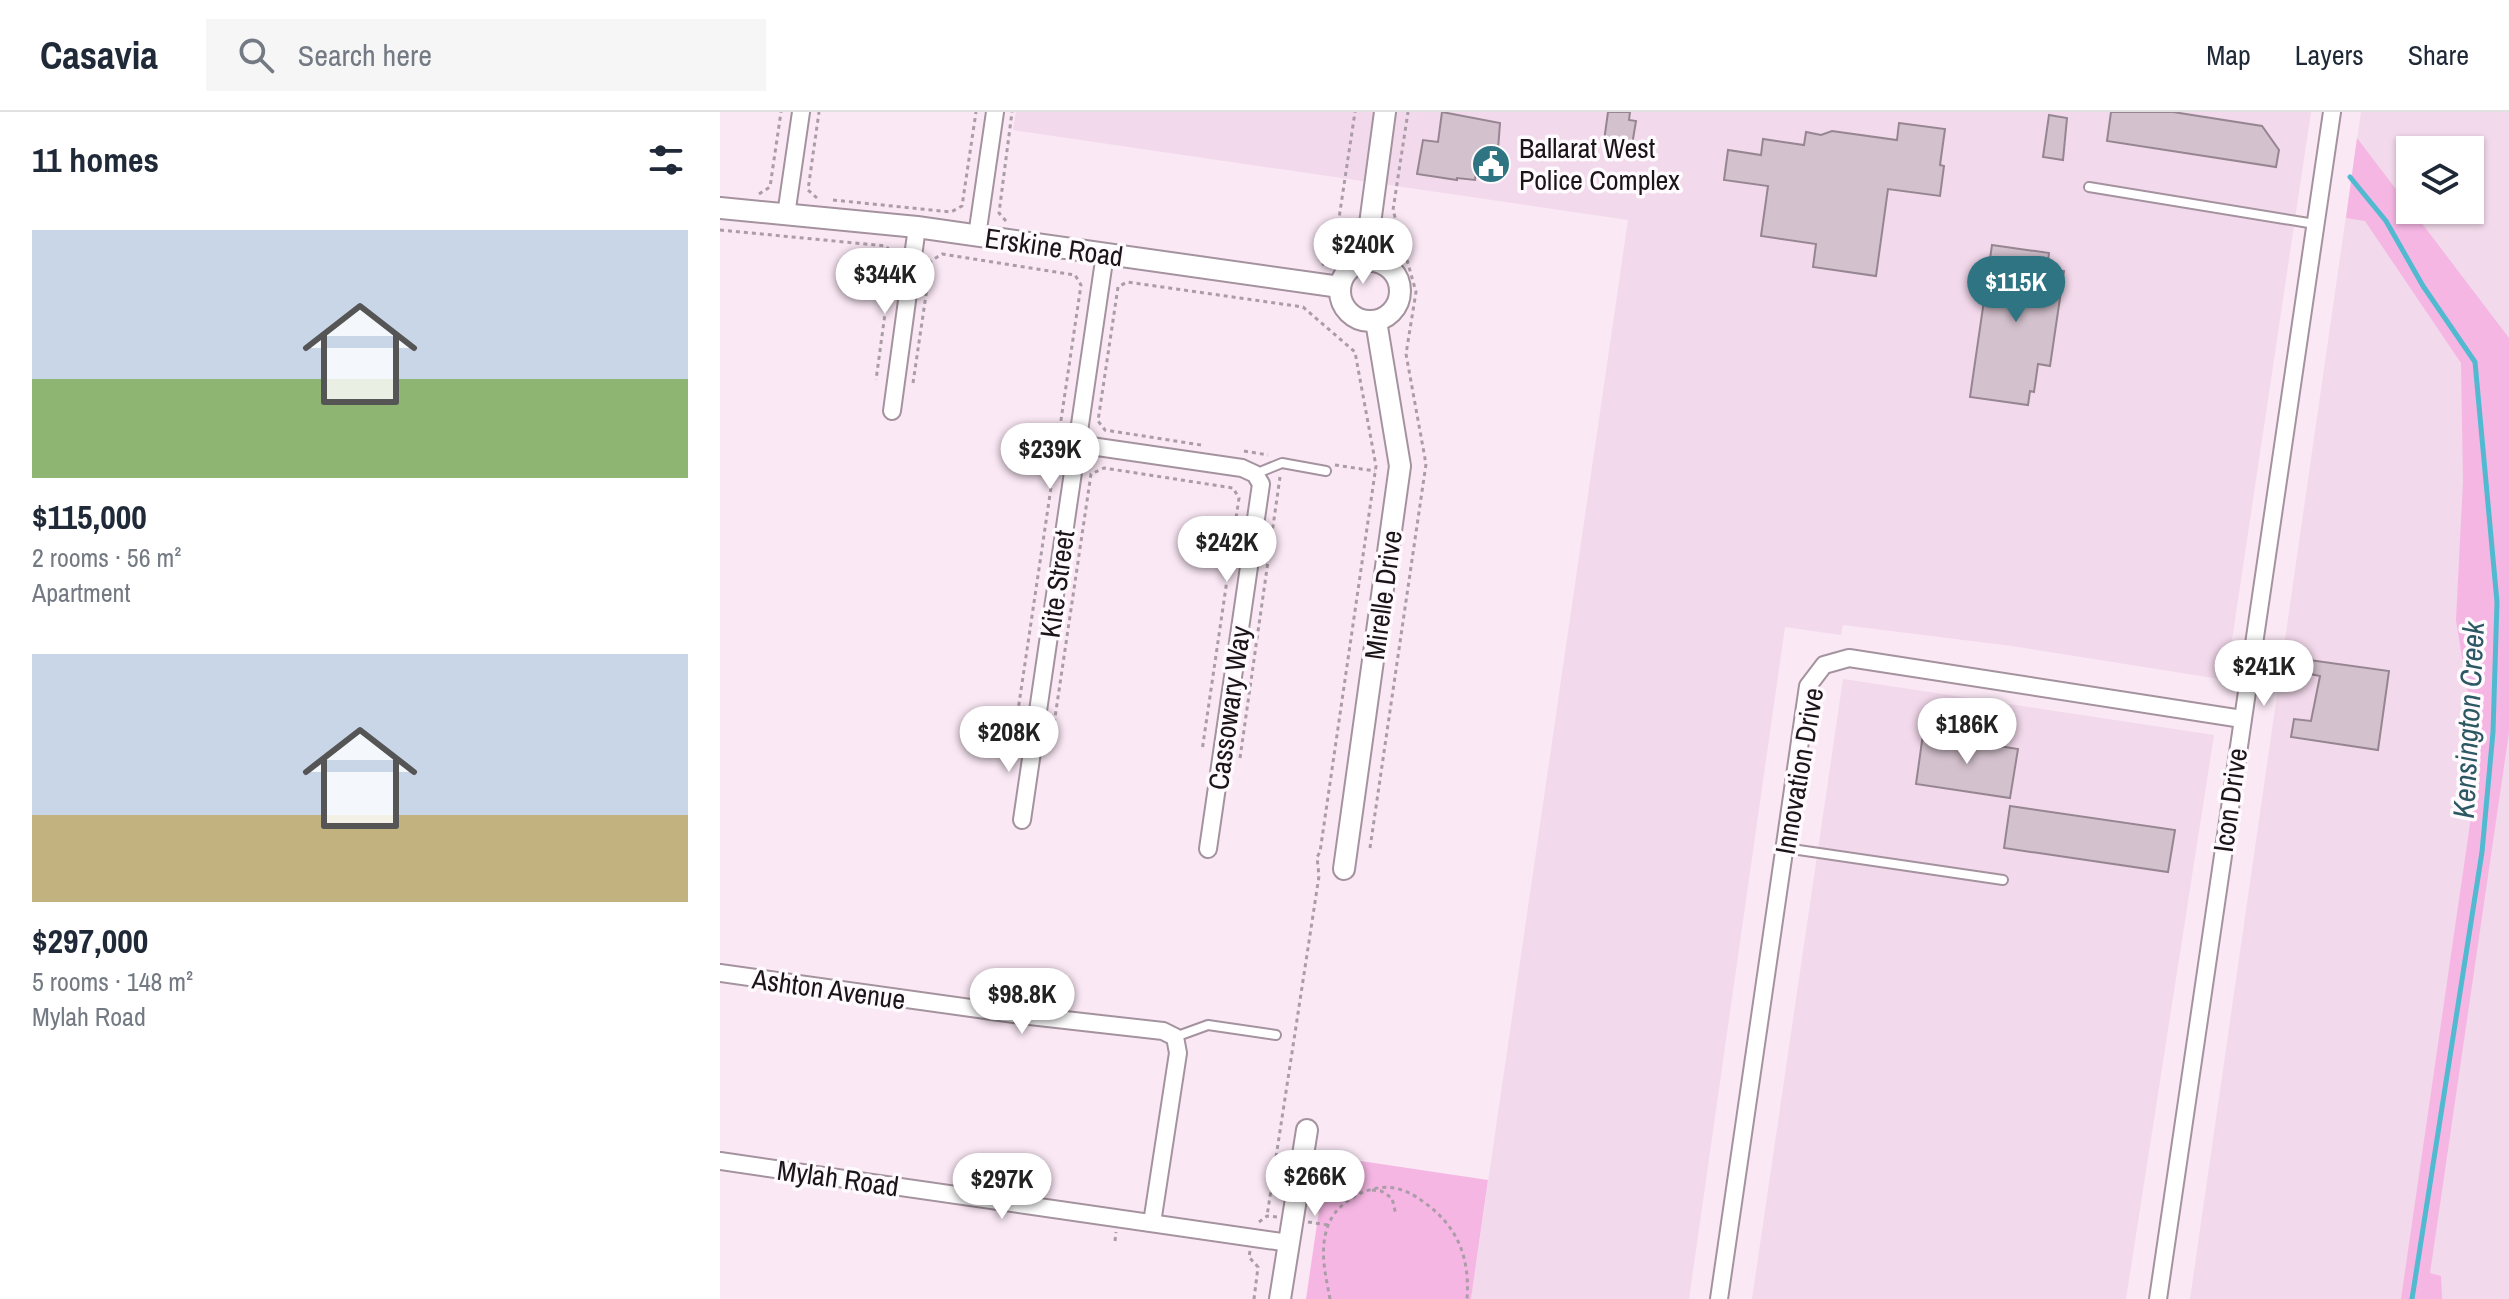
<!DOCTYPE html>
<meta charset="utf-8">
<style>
:root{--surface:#fff;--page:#f6f6f7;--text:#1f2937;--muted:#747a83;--line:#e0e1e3;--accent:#2f7482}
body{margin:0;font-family:"Archivo Narrow",sans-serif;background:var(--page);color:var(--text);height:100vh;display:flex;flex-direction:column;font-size:30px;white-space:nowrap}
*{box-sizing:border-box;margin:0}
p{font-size:26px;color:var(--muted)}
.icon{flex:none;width:44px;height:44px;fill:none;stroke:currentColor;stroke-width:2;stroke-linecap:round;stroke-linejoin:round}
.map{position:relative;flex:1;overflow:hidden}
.side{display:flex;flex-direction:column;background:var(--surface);width:720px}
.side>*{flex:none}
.fabs{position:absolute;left:1676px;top:24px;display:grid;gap:16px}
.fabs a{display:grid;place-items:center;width:88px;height:88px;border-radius:0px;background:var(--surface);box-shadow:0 2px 6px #0004;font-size:40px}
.price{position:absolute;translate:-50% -68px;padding:0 18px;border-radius:28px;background:#fff;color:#222;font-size:26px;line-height:52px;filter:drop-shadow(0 2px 4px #0008)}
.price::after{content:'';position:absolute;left:50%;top:48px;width:24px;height:18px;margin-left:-12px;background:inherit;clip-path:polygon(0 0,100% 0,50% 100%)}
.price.active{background:var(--accent);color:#fff}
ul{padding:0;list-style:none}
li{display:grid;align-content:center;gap:16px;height:424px;padding:0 32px}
li span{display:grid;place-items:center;height:248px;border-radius:0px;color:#555}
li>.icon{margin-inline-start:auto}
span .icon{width:144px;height:144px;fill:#fffc;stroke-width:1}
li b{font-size:34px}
h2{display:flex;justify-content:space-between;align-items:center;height:96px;padding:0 32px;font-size:34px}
header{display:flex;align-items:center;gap:48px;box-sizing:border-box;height:112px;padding:0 40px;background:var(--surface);border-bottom:2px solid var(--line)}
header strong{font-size:38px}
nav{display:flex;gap:44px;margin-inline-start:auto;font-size:28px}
.search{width:560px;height:72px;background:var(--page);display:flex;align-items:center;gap:20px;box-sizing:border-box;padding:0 28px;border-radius:0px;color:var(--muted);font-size:30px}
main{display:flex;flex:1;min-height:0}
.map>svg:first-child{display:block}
.built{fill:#f2d9eb;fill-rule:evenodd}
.green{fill:#f5b6e3}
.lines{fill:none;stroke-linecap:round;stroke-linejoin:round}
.stream{stroke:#51bad0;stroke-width:5}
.building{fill:#d3c1cd;stroke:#968691;stroke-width:2}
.service-casing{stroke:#a4939e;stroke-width:12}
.minor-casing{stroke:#a4939e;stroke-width:20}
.tertiary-casing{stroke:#a4939e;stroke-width:24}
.path{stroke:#ab9da7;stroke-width:3;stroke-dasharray:4 4;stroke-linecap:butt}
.service{stroke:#fff;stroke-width:8}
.minor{stroke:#fff;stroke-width:16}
.tertiary{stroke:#fff;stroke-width:20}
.labels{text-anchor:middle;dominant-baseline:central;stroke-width:7;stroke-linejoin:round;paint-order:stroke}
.poi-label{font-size:28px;fill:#1b151a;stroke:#fefafd;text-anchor:start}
.street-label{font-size:28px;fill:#1b151a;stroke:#fefafd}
.water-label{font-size:30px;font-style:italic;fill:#2b5862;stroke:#fefafd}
</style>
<header>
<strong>Casavia</strong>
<div class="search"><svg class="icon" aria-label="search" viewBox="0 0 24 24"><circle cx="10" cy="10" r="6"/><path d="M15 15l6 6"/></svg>Search here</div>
<nav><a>Map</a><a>Layers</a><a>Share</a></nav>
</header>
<main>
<section class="side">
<h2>11 homes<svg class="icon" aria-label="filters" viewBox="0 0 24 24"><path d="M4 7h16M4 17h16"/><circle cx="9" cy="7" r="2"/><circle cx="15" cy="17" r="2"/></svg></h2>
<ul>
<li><span style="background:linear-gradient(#c9d6e8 60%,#8fb573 0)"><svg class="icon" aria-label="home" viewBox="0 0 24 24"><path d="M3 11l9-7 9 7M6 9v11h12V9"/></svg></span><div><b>$115,000</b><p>2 rooms · 56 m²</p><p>Apartment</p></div></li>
<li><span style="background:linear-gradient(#c9d6e8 65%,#c2b280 0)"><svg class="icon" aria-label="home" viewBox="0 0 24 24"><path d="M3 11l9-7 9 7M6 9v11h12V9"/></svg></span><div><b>$297,000</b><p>5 rooms · 148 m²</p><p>Mylah Road</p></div></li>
</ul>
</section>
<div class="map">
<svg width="1789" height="1187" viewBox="0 0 1789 1187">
<rect width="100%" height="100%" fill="#fae8f5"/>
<g class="built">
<path d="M 296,0 L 1591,0 L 1506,568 L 1292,534 L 1123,513 L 1121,523 L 1065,515 L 969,1187 L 751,1187 L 908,108 L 293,18 Z"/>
<path d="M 1641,0 L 1789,0 L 1789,1187 L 1470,1187 ZM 1690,38 L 1750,38 L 1750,98 L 1690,98 Z"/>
<path d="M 1123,567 L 1494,623 L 1406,1187 L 1032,1187 Z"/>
</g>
<g class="green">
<path d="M 1637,26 L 1789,226 L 1789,620 L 1710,1161 L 1721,1164 L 1722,1187 L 1681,1187 L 1759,650 L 1736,508 L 1743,370 L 1741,251 L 1645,109 L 1626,106 Z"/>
<path d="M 607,1044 L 768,1068 L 751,1187 L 586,1187 Z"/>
</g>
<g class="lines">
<path class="stream" d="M 1630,65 L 1666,109 L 1703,174 L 1755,250 L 1777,490 L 1773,620 L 1762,740 L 1692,1187"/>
</g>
<g class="building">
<path d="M 722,0 L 780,11 L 776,64 L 756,61 L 755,68 L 737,66 L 737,68 L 697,62 L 703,28 L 718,30 Z"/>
<path d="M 888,0 L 910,0 L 909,8 L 916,9 L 912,33 L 884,29 Z"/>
<path d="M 1391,0 L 1453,0 L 1542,14 L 1559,38 L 1556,55 L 1387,29 Z"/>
<path d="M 1329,3 L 1347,6 L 1343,48 L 1323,45 Z"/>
<path d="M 1179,11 L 1225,17 L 1220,53 L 1224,54 L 1220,84 L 1168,77 L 1156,164 L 1093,155 L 1096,132 L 1041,124 L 1048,74 L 1004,68 L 1008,38 L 1041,43 L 1043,27 L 1084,33 L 1086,20 L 1101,23 L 1112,19 L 1177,28 Z"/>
<path d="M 1272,133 L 1329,141 L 1327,156 L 1344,159 L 1330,254 L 1318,252 L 1314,280 L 1310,279 L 1308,293 L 1250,285 Z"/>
<path d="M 1582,547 L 1669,559 L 1658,638 L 1571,625 L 1574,607 L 1591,609 L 1600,564 L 1580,560 Z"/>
<path d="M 1203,622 L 1298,637 L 1290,686 L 1196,672 Z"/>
<path d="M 1290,694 L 1455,718 L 1448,760 L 1284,736 Z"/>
</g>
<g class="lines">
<defs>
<g id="service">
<path d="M 1369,75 L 1595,112"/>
<path d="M 535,362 L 562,351 L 606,359"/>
<path d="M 1065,736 L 1283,768"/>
<path d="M 455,925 L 488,913 L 556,923"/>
</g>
<g id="minor">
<path d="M 66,103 L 81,0"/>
<path d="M 257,124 L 275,0"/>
<path d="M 172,299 L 197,115"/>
<path d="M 357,332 L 522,356 L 535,362 L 541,372 L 488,737"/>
<path d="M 302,708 L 385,142"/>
<path d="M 0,861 L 301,903 L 443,919 L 455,925 L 458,941 L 432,1111"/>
<path d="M 0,1049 L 569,1131"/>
<path d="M 999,1187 L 1088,574 L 1104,553 L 1129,546 L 1522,607"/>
<path d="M 1438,1187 L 1612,0"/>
</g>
<g id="tertiary">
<path d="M 0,96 L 197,115 L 620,175"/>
<circle cx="650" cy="179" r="30"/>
<path d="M 645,149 L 665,0"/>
<path d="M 624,757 L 680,354 L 656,209"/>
<path d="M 560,1187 L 587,1018"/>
</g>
</defs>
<use href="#service" class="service-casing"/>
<use href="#minor" class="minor-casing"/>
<use href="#tertiary" class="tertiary-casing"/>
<g class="path">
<path d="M 39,82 L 50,75 L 61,0"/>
<path d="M 97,86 L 88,78 L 99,0"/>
<path d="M 113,88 L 231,100 L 242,94 L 256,0"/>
<path d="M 286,109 L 279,101 L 292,0"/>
<path d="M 0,118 L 166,134 L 173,143 L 156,268"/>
<path d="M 602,153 L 613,146 L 635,0"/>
<path d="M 193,271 L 211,149 L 222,142 L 355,163 L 361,173 L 296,612"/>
<path d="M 481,333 L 385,318 L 378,309 L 398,175 L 407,170 L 583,195 L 635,240 L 656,354 L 600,740 L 597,745 L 599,764 L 547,1104"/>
<path d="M 524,339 L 548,343"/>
<path d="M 615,353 L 655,359"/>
<path d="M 333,619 L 371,362 L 384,356 L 513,376 L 519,386 L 482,639"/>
<path d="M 520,646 L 560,365"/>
<path d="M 650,736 L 706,352 L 686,242 L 696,180 L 673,98 L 688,0"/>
<path d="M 596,1076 L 644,1078"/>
<path d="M 652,1078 L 661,1079 L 672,1086 L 676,1103"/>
<path d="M 539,1110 L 547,1104 L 557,1105"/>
<path d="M 588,1110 L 608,1113"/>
<path d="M 395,1129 L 396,1120"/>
<path d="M 530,1139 L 529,1145 L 538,1155 L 534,1187"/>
<path d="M 610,1187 C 606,1165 600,1142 606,1120 C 610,1103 622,1091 637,1083 C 663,1070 683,1074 705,1091 C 738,1115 750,1146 747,1187"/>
</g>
<use href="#service" class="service"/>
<use href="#minor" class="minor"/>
<use href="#tertiary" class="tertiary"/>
</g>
<defs>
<symbol id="civic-disc" viewBox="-11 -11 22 22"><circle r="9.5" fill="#2f7482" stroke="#fefafd"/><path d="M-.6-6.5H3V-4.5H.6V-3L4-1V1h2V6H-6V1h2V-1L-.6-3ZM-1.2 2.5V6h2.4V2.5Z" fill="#fff"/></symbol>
</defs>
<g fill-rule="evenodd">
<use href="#civic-disc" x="749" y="30" width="44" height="44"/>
</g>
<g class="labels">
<g class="poi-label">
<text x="799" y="36">Ballarat West<tspan x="799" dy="32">Police Complex</tspan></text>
</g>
<g class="street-label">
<text transform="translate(334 135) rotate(8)">Erskine Road</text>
<text transform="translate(337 472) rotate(-82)">Kite Street</text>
<text transform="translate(663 483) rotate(-82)">Mirelle Drive</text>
<text transform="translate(509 596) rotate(-82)">Cassowary Way</text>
<text transform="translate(1079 659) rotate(-80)">Innovation Drive</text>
<text transform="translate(1510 688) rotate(-82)">Icon Drive</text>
<text transform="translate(109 877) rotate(8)">Ashton Avenue</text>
<text transform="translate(118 1066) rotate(8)">Mylah Road</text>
</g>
<g class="water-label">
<text transform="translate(1748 608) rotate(-87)">Kensington Creek</text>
</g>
</g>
</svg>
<div class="fabs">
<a><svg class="icon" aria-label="layers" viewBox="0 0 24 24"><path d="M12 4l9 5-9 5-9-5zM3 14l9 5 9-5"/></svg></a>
</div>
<b class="price" style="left:643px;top:174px">$240K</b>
<b class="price" style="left:165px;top:204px">$344K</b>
<b class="price active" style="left:1296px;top:212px">$115K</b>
<b class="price" style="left:330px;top:379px">$239K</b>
<b class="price" style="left:507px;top:472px">$242K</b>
<b class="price" style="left:1544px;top:596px">$241K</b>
<b class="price" style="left:1247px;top:654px">$186K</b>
<b class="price" style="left:289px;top:662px">$208K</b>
<b class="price" style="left:302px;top:924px">$98.8K</b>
<b class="price" style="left:595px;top:1106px">$266K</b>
<b class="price" style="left:282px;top:1109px">$297K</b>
</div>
</main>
